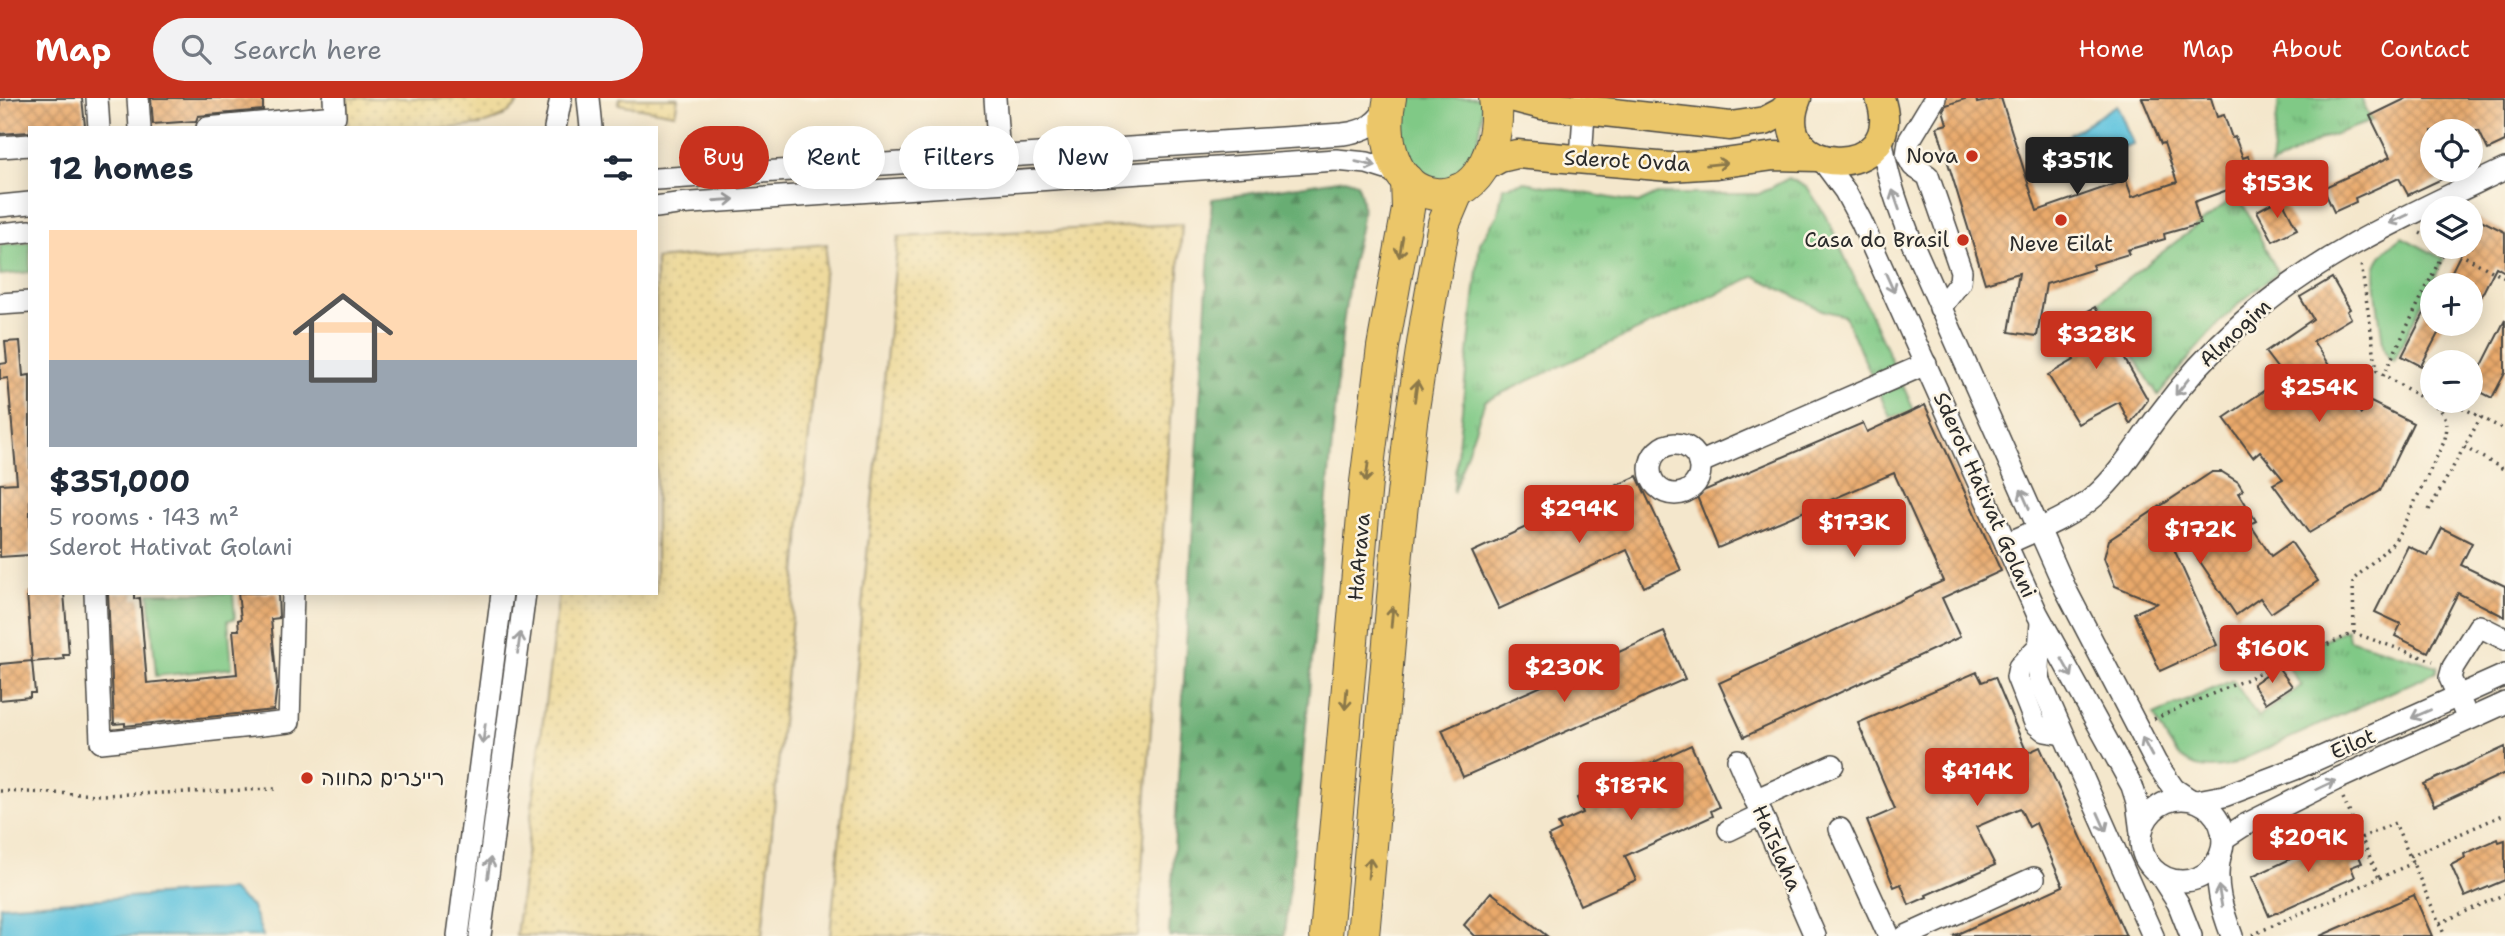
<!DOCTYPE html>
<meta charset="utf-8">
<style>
:root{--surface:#fff;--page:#f2f2f3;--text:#1f2937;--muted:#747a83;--line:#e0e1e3;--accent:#c8321e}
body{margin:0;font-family:"Shantell Sans","Playpen Sans Hebrew",sans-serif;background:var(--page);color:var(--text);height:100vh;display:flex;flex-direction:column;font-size:26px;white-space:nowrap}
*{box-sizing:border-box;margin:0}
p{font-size:23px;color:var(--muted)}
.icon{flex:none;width:38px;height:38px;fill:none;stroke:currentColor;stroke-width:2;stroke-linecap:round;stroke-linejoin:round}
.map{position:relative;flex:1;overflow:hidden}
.panel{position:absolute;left:28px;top:28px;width:630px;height:469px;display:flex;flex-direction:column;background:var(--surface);border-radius:0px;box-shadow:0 4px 18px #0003}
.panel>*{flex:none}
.hud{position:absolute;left:679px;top:28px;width:665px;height:63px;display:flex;gap:14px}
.tools{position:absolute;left:2420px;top:21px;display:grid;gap:14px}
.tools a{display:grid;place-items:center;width:63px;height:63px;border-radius:50%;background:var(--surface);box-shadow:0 4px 18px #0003;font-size:35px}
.price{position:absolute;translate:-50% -60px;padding:0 16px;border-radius:7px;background:var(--accent);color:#fff;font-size:23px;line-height:46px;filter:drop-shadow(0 2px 4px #0008)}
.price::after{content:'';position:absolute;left:50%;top:42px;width:21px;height:16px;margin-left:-10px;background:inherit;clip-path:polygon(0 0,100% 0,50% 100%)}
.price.current{background:#222;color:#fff}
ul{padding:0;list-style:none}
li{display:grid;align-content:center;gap:14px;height:371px;padding:0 21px}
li+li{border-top:2px solid var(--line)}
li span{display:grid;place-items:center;height:217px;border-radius:0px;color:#555}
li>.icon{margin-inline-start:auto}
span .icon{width:126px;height:126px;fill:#fffc;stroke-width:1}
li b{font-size:30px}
h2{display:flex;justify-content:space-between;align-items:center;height:84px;padding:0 21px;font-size:30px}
.chip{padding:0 24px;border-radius:32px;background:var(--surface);box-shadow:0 4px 18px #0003;font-size:24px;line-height:63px}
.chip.current{background:var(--accent);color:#fff}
header{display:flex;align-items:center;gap:42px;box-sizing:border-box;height:98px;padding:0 35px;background:var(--accent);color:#fff}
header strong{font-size:33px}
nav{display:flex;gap:38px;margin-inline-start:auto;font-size:24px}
.search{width:490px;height:63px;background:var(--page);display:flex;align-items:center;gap:18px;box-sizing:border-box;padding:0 24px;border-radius:38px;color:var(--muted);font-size:26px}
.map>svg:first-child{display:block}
.grass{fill:url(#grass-tufts);stroke:#567a58;stroke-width:2}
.forest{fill:url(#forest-firs);stroke:#4a6c4f;stroke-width:2}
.sand{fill:url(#sand-dots);stroke:#8c8264;stroke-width:2}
.park{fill:#80c986;stroke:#567a58;stroke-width:2}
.water{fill:#61c4df;stroke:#467885;stroke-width:2}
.building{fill:url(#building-cross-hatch)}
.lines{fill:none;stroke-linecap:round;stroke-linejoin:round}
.minor-casing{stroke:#494743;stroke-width:24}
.major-casing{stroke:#494743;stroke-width:31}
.highway-casing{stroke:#494743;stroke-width:34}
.path{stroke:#494743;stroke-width:3.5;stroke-dasharray:2 5;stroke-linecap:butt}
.minor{stroke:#fff;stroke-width:21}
.major{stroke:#ebc669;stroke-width:28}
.highway{stroke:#ebc669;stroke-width:32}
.oneway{stroke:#a0a0a0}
.oneway2{stroke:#8b784a}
.poi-dot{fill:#c8321e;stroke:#fcf5e5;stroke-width:2.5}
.labels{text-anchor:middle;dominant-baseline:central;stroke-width:5;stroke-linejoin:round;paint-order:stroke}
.poi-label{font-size:21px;fill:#2b2b2b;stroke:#fcf5e5;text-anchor:end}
.street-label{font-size:21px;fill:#2b2b2b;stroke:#fcf5e5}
</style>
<header>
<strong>Map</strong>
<div class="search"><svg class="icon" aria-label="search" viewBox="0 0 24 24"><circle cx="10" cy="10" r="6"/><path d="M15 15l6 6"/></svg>Search here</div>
<nav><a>Home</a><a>Map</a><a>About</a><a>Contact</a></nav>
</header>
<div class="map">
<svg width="2505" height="838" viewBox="0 0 2505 838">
<defs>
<pattern id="grass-tufts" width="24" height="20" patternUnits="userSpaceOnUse" patternTransform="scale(1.75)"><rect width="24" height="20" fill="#80c986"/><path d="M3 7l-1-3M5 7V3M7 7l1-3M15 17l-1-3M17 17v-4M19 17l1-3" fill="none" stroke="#69a36e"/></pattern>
<pattern id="forest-firs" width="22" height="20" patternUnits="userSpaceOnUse" patternTransform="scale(1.75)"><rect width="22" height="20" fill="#68ad73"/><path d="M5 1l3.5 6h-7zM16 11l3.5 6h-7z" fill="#568d5f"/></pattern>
<pattern id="sand-dots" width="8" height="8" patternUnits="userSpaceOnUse" patternTransform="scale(1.75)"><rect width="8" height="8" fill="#eeda9e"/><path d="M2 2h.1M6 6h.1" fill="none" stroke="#cb8" stroke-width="1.8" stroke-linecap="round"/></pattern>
<pattern id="building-cross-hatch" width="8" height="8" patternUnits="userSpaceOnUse" patternTransform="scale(1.75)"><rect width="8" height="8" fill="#e9a96b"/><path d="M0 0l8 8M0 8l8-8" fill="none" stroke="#bd8a58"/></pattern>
</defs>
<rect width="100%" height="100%" fill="#fcf5e5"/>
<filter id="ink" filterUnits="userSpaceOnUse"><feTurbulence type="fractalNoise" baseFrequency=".0143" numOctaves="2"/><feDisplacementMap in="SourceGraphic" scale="14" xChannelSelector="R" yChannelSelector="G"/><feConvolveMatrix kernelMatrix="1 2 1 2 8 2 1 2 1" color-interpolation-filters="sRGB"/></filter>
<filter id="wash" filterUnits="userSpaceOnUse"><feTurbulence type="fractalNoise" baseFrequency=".00686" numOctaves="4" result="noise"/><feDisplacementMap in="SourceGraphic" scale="28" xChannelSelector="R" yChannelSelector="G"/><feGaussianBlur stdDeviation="1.57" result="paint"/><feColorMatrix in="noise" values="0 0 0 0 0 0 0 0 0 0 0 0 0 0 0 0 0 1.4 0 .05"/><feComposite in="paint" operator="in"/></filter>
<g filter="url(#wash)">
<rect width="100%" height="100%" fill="#f4e7cc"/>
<g class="grass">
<path d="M 2279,0 L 2361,0 L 2372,23 L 2324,40 L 2271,68 Z"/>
<path d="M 1789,80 L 1808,90 L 1829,124 L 1918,321 L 1911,315 L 1890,319 L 1845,218 L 1822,212 L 1755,178 L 1485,303 L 1453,395 L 1480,145 L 1498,116 L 1503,89 L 1525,84 L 1638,105 L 1657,96 L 1759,96 Z"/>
<path d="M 2238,96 L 2278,175 C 2228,209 2196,251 2158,297 L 2099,203 Z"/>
<path d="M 2347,531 L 2349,541 L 2437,568 L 2436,574 L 2228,668 C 2183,678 2172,652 2154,617 L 2233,582 L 2258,619 L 2301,588 L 2283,560 Z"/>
</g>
<path class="forest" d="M 1345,81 L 1357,85 C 1370,113 1356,142 1351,171 C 1348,189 1346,208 1343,226 L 1297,724 L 1284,838 L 1169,838 L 1212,101 Z"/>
<g class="sand">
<path d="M 346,0 L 521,0 L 514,10 L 502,19 L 480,27 L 452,30 L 348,30 Z"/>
<path d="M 619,0 L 678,0 L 675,16 L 618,6 Z"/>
<path d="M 1182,126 L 1138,838 L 830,838 L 898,139 Z"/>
<path d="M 827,146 L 762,838 L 516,838 L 559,495 L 656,495 L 656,161 Z"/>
</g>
<g class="park">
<path d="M 1404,0 L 1481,0 C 1484,22 1478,63 1458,76 C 1453,79 1444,81 1437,83 L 1416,72 L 1402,44 Z"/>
<path d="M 2402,139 L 2444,161 L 2394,263 L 2389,260 L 2384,252 C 2382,235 2372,181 2376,168 C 2380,156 2392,146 2402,139 Z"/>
<path d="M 30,144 L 30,174 L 0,177 L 0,147 Z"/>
<path d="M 149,495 L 233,495 L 235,521 L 228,522 L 232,570 L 156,578 Z"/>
</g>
<g class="water">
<path d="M 2117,7 L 2133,46 L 2061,70 L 2052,48 Z"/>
<path d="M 231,792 L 252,809 L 263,838 L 0,838 L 0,808 Z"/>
</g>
<g id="blocks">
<g class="building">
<path d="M 22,0 L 82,0 L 85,28 L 30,30 L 30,34 L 0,36 L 0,2 Z"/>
<path d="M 151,0 L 263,0 L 263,12 L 198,18 L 196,23 L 153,26 Z"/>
<path d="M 1968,0 L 1976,0 L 1977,5 L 2001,0 L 2037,113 L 2126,82 L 2132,99 L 2177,84 L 2164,45 L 2161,46 L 2142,0 L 2211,0 L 2217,19 L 2224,17 L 2232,40 L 2235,39 L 2243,60 L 2248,58 L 2254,75 L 2231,83 L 2233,90 L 2194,104 L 2200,126 L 2164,136 L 2165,141 L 2127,152 L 2129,156 L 2092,167 L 2094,171 L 2046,186 L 2037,238 L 2009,234 L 2019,175 L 1985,185 L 1937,29 L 1947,26 L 1943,12 L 1946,7 Z"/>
<path d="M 2407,0 L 2505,0 L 2505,44 L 2488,52 L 2479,33 L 2432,33 L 2432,72 L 2461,72 L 2408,97 L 2399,80 L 2355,100 L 2356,104 L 2334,114 L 2323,90 L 2390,59 L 2370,18 Z"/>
<path d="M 2281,100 L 2297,131 L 2273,143 L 2257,113 Z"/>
<path d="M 2471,117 L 2505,134 L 2505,174 L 2496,169 L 2471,218 L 2471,187 L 2445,187 L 2464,149 L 2471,149 Z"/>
<path d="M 2332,180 L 2350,211 L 2347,213 L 2351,220 L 2313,243 L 2361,316 L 2371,304 L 2413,325 L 2380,393 L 2309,435 L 2273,386 L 2283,381 L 2260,353 L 2253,359 L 2224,320 L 2284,279 L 2265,254 L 2313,221 L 2300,199 Z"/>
<path d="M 2432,200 L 2432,226 L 2443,226 L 2421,268 L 2402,258 Z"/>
<path d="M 2095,209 L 2148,302 L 2130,326 L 2119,304 L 2078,326 L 2048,277 L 2074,262 L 2057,230 Z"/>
<path d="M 2505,222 L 2505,275 L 2492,300 L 2471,289 Z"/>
<path d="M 20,243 L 23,278 L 30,277 L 30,457 L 0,459 L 0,386 L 17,385 L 8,280 L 0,281 L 0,266 L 7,265 L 5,244 Z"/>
<path d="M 1925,307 L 2001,473 L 1942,500 L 1960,539 L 1744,639 L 1719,585 L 1943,483 L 1894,375 L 1718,450 L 1696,396 L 1863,325 L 1867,334 Z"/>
<path d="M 2212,374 L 2222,374 L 2238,384 L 2243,392 L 2239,395 L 2256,423 L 2250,426 L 2271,458 L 2291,444 L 2318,483 L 2271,515 L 2260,500 L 2236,517 L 2180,434 L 2169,440 L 2217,547 L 2160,573 L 2134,515 L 2157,505 L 2115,488 L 2104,460 L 2109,442 Z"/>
<path d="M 1637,378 L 1681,472 L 1644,489 L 1627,452 L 1499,511 L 1472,454 Z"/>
<path d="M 2442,430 L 2472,445 L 2461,467 L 2505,488 L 2505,519 L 2458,495 L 2428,554 L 2395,538 L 2401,526 L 2375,514 L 2408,448 L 2428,458 Z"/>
<path d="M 27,495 L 64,495 L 69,557 L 63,557 L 64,561 L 32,564 Z"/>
<path d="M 108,495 L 134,495 L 134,501 L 140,500 L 147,585 L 237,576 L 233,532 L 239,532 L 238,522 L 241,521 L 238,495 L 278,495 L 279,520 L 271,521 L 277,586 L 274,612 L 125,628 L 125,625 L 114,626 Z"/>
<path d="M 1664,534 L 1685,581 L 1463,679 L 1442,632 Z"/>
<path d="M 32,563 L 35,595 L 30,595 L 30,599 L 0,602 L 0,566 Z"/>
<path d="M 2278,569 L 2292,588 L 2266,605 L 2253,586 Z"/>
<path d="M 1977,574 L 1982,584 L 1995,579 L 2027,655 L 2040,649 L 2126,838 L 1953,838 L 2063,788 L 2036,725 L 2029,729 L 2020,710 L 1976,729 L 1995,767 L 1926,797 L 1927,799 L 1909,807 L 1901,786 L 1894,789 L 1867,723 L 1895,711 L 1858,625 Z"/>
<path d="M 1691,647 L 1719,709 L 1711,713 L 1713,718 L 1625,758 L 1636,782 L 1580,807 L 1548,738 L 1561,732 L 1558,726 L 1583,715 L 1577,700 Z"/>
<path d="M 2505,649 L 2505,675 L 2434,708 L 2424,686 Z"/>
<path d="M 2348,734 L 2362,765 L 2351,769 L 2355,779 L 2269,818 L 2252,779 Z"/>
<path d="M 2498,741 L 2499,744 L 2505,742 L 2505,782 L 2465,799 L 2451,767 L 2465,760 L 2464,756 Z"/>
<path d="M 1491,794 L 1547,838 L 1475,838 L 1464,827 Z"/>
<path d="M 2414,797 L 2432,838 L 2320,838 Z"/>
</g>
</g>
</g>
<g filter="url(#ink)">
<use href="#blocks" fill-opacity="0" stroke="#494743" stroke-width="2"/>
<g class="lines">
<defs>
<g id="minor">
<path d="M 97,0 L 99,30"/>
<path d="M 138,0 L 140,30"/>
<path d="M 588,0 L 591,30"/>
<path d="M 995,0 L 999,59"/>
<path d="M 1935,0 L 1909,43 L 1907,57 L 1913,68 L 1928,78 L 1961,173 L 1960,184 L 1940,210"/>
<path d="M 207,30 L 335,18 L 334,0"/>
<path d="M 555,30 L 561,0"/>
<path d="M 1881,35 C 1885,72 1897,106 1910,140 L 2066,492 L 2156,665 L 2174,691 L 2189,701"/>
<path d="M 0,49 L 30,47"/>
<path d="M 1581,61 L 1585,0"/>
<path d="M 1822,62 L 1845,93 L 1861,123 L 2037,515 L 2132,688 L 2137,704 L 2141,735"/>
<path d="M 656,81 L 1343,36 C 1366,33 1378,26 1389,5"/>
<path d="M 0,108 L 30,105"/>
<path d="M 656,109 L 677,106 L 1336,62 L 1367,65 L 1402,76"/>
<path d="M 0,136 L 30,133"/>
<path d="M 0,206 L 30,204"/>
<circle cx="1675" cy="371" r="25"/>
<path d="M 1699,365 L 1926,266"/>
<path d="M 2006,446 C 2036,432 2070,420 2095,398 C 2120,376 2138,345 2158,318 C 2183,284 2212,252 2243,224 C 2320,155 2413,115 2505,71"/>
<path d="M 95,495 L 101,644 L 289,624 L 293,495"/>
<path d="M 2041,524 L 2038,570 L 2040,583 L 2153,838"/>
<path d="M 2039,548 L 2019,569 L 2017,579 L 2035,625 L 2045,633 L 2062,636"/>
<path d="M 2464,612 L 2450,580 L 2453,569 L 2479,528 L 2505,541"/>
<path d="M 1738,662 L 1815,838"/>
<circle cx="2182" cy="742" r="41"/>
<path d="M 1755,702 L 1833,667"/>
<path d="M 2197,703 L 2224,698 L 2295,671 L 2505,577"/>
<path d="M 1840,731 L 1889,838"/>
<path d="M 1729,732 L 1762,716"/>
<path d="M 2223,741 L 2243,728 L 2335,682 L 2505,605"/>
<path d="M 2220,758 C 2214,786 2222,812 2232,838"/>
<path d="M 2160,777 L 2178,805 L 2191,838"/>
<path d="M 458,838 L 502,495"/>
<path d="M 480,838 L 525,495"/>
<path d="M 1906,838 L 2034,780"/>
</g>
<g id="major">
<path d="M 1515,0 L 1542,7 L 1730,28 L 1765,23 L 1782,14 L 1795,0"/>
<path d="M 1797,0 C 1764,81 1910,86 1880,0"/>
<path d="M 1482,70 L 1500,60 L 1517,56 L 1670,69 L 1717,66 L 1774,58 L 1817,59"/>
</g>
<g id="highway">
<path d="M 1390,0 C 1382,34 1391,92 1435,96 C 1484,101 1501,37 1495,0"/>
<path d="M 1326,838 L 1366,384 L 1383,249 L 1408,111 L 1407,82"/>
<path d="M 1363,838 L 1398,443 L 1411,324 L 1427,220 L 1444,125 L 1458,92"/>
</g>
</defs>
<use href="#minor" class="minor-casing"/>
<use href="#major" class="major-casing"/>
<use href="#highway" class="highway-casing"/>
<g class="path">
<path d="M 2420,135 L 2432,141"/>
<path d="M 2447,149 L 2505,180"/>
<path d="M 2383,278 L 2446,149"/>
<path d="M 2450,303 L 2505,332"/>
<path d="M 2439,310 L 2446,303"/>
<path d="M 2464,349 L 2505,372"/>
<path d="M 2429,412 L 2481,319"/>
<path d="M 2354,535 L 2353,482 L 2394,444 L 2401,432 L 2444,344 C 2448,329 2449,322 2439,310 L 2377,273 L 2361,166"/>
<path d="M 2154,621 L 2354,535 L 2433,563"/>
<path d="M 0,693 L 102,697 L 276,691"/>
<path d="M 2343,700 L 2379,779"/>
<path d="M 2361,740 L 2395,725 L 2445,838"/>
<path d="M 2410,758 L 2505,716"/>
<path d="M 2440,825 L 2505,796"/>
<path d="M 2252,837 L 2413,765"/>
</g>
<use href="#minor" class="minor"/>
<use href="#major" class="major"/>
<use href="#highway" class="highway"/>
</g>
<defs><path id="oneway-shaft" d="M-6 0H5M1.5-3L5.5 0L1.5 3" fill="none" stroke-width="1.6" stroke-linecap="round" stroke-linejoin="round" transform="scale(1.75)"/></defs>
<g class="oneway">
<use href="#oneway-shaft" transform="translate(1366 66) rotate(13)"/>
<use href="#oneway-shaft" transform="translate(724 102) rotate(-4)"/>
<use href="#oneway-shaft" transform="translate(1896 102) rotate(-109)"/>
<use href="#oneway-shaft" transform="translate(2399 121) rotate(154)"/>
<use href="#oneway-shaft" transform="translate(1890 185) rotate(66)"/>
<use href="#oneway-shaft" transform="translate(2182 289) rotate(129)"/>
<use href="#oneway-shaft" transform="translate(2025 401) rotate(-114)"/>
<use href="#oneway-shaft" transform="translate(519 545) rotate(-82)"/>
<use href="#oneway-shaft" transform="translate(2067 570) rotate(61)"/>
<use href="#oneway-shaft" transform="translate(2421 616) rotate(156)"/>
<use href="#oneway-shaft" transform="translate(484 636) rotate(97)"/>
<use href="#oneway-shaft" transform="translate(2147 649) rotate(-118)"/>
<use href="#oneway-shaft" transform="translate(2326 687) rotate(-26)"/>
<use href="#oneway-shaft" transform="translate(2102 724) rotate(66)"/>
<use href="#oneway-shaft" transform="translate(489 770) rotate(-82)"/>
<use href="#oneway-shaft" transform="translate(2220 798) rotate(-100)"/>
</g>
<g class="oneway2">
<use href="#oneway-shaft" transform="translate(1717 66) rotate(-6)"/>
<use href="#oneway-shaft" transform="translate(1401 149) rotate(100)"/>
<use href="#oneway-shaft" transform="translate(1416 293) rotate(-82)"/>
<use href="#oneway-shaft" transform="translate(1367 374) rotate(97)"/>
<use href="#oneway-shaft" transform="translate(1392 519) rotate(-85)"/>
<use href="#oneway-shaft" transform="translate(1346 601) rotate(95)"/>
<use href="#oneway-shaft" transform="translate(1369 770) rotate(-85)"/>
</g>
</g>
<g class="poi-dot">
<circle cx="1972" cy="58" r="7"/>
<circle cx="2061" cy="122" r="7"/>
<circle cx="1963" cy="142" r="7"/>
<circle cx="307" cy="680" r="7"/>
</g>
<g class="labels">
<g class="poi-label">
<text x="1958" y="58">Nova</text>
<text x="1949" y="142">Casa do Brasil</text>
<text x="2061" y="146" text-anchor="middle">Neve Eilat</text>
<text x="321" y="680" text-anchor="start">רייזרים בחווה</text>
</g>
<g class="street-label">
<text transform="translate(1627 63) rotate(3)">Sderot Ovda</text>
<text transform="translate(2235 235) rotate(-43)">Almogim</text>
<text transform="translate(1985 397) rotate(66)">Sderot Hativat Golani</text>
<text transform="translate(1359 459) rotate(-85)">HaArava</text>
<text transform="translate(2353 646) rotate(-24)">Eilot</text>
<text transform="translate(1777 750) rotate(66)">HaTslaha</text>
</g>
</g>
</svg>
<div class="tools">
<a><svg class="icon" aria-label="locate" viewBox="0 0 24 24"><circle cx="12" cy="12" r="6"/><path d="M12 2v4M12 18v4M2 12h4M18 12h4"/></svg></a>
<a><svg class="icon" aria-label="layers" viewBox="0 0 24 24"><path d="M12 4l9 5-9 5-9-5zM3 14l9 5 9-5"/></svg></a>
<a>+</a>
<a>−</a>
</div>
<b class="price current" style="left:2077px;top:99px">$351K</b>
<b class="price" style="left:2277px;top:122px">$153K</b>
<b class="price" style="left:2096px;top:273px">$328K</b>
<b class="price" style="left:2319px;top:326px">$254K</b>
<b class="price" style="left:1579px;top:447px">$294K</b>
<b class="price" style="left:1854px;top:461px">$173K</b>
<b class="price" style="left:2200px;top:468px">$172K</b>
<b class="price" style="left:2272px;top:587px">$160K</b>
<b class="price" style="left:1564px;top:606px">$230K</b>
<b class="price" style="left:1977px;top:710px">$414K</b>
<b class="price" style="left:1631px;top:724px">$187K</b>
<b class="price" style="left:2308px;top:776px">$209K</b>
<div class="hud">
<a class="chip current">Buy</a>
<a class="chip">Rent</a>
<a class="chip">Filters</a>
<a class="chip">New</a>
</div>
<section class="panel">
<h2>12 homes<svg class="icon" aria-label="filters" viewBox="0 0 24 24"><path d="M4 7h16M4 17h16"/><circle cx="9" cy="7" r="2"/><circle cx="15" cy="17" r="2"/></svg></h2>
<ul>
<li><span style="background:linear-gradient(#ffd9b3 60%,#9aa5b1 0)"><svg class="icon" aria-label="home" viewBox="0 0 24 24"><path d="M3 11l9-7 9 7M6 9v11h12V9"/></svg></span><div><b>$351,000</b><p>5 rooms · 143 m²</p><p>Sderot Hativat Golani</p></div></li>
</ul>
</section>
</div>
